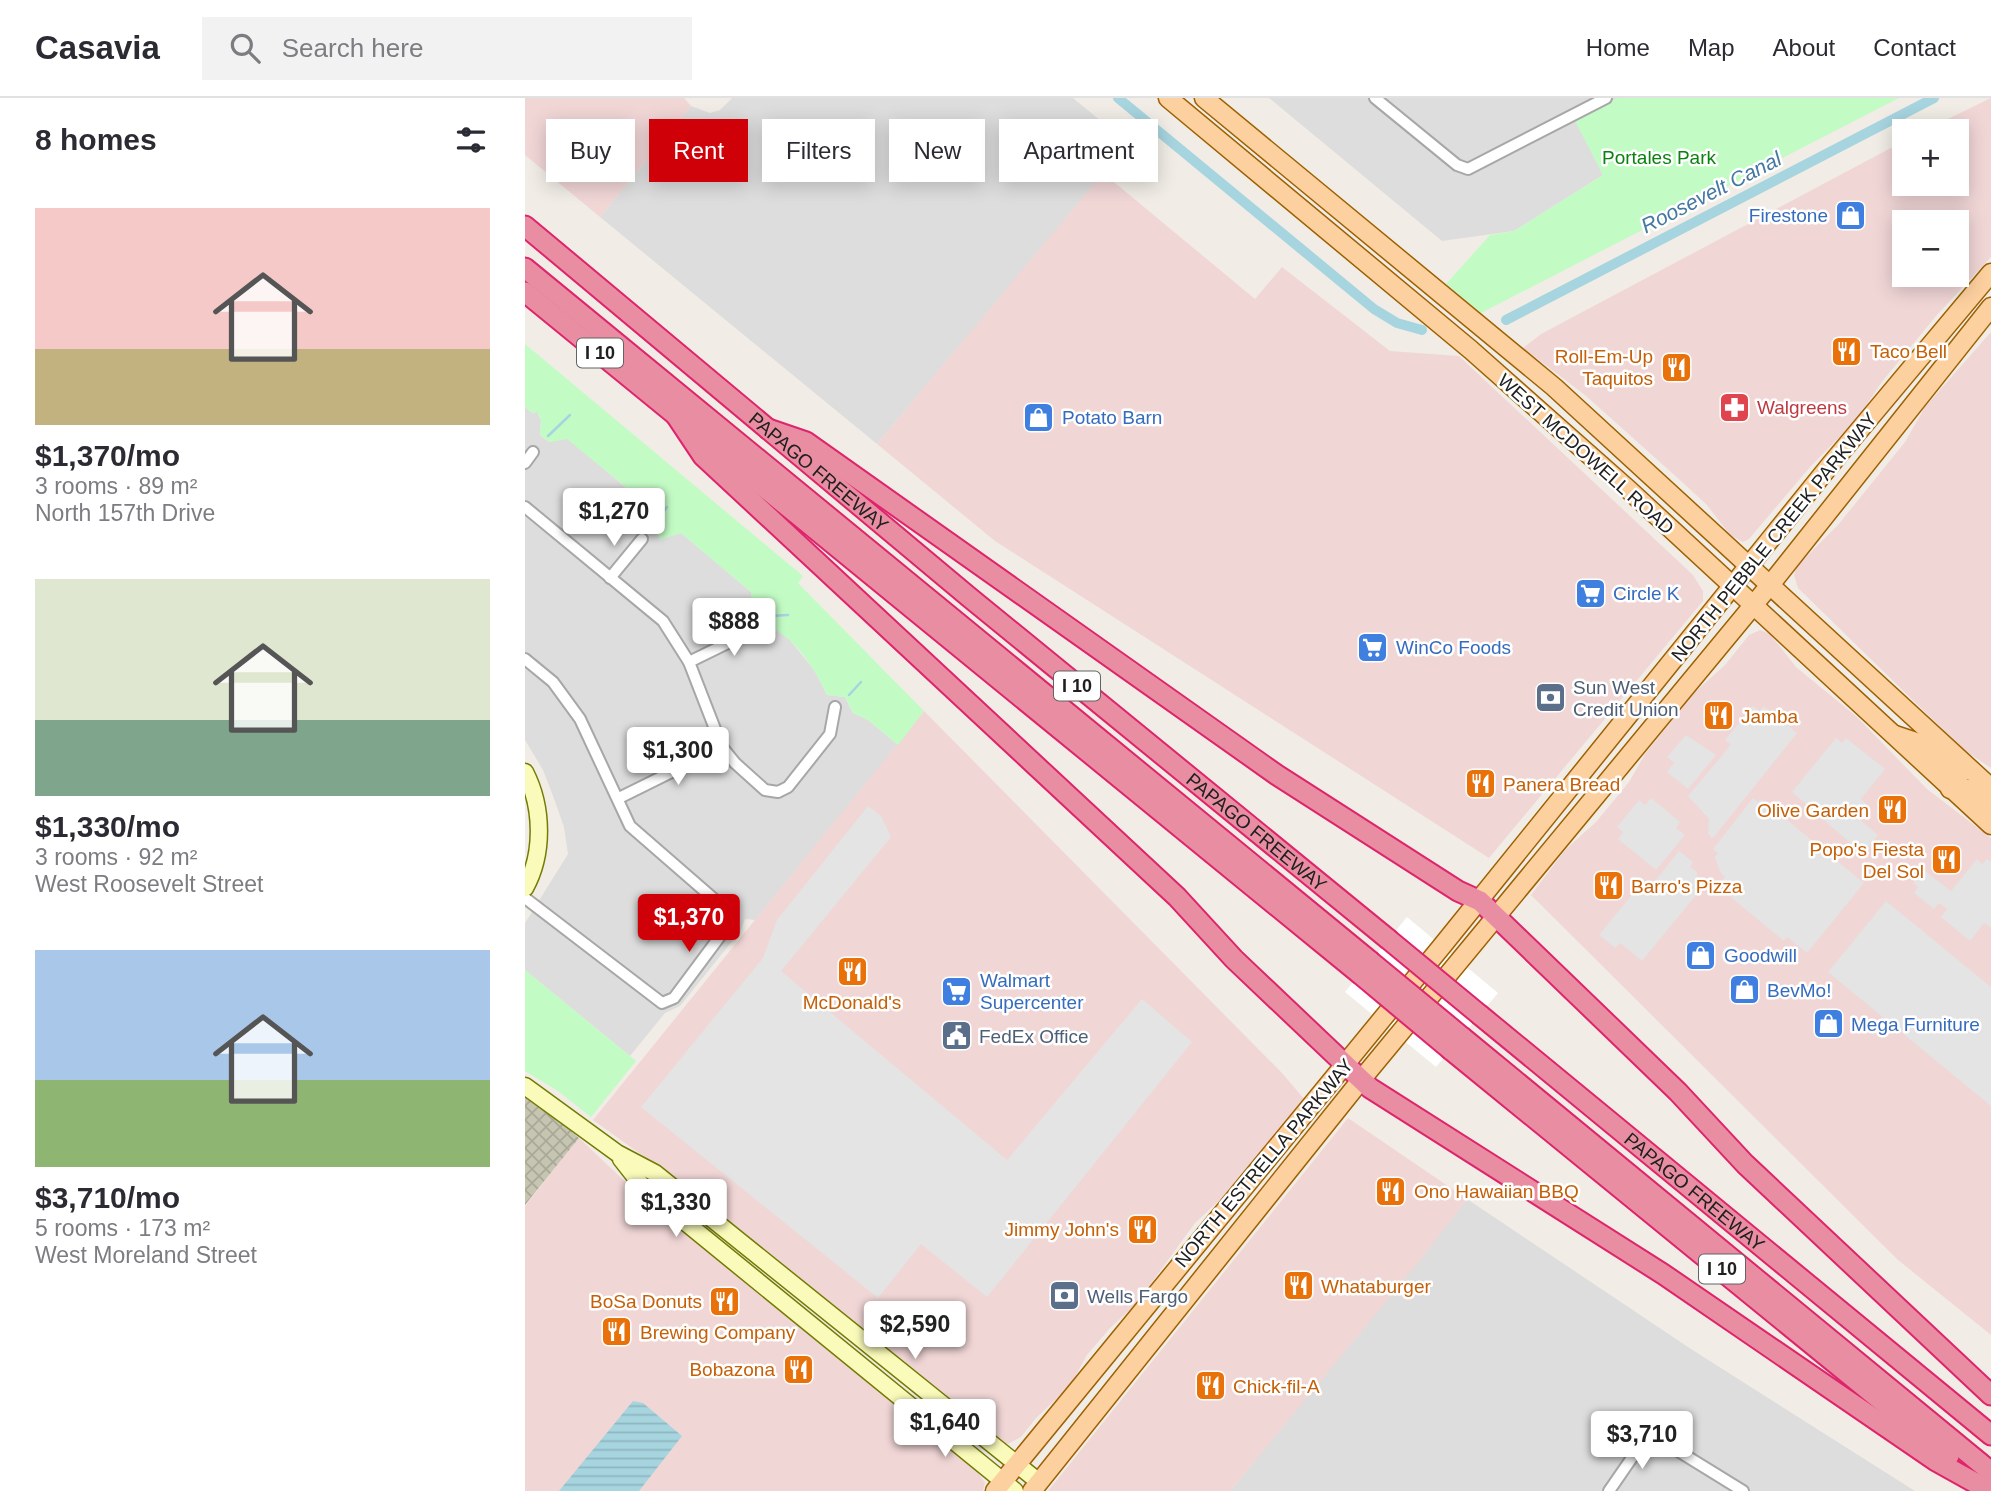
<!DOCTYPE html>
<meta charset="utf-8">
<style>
:root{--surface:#fff;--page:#f2f2f3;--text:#2b2b33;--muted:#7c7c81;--line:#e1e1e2;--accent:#d00009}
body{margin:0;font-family:Helvetica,sans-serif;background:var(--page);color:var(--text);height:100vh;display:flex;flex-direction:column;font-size:26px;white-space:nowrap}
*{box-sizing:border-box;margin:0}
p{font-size:23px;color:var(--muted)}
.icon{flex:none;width:38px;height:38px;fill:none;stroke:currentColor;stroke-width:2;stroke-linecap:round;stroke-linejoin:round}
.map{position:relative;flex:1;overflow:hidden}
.panel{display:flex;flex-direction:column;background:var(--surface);width:525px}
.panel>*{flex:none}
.top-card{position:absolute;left:21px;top:21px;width:665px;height:63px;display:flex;gap:14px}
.tools{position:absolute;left:1367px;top:21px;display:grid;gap:14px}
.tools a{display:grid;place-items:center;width:77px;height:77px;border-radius:0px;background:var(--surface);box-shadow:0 4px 18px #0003;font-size:35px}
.price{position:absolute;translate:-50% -60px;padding:0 16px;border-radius:7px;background:#fff;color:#222;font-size:23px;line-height:46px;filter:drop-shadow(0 2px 4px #0008)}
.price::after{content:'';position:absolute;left:50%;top:42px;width:21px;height:16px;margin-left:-10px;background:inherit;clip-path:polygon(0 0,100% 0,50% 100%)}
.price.selected{background:var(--accent);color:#fff}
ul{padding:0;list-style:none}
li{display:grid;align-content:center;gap:14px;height:371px;padding:0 35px}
li span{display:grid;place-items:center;height:217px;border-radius:0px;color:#555}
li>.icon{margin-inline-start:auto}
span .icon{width:126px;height:126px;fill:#fffc;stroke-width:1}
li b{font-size:30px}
h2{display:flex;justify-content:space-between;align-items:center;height:84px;padding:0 35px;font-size:30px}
.pill{padding:0 24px;border-radius:0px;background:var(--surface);box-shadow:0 4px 18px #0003;font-size:24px;line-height:63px}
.pill.selected{background:var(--accent);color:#fff}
header{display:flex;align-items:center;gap:42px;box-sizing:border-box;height:98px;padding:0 35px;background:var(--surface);border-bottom:2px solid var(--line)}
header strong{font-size:33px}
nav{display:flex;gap:38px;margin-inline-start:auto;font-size:24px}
.search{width:490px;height:63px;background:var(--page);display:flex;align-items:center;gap:18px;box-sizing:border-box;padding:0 24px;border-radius:0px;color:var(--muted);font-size:26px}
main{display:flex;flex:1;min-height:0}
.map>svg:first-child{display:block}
.residential{fill:#dedddd}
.commercial{fill:#f1d6d6;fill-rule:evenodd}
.construction{fill:url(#construction-cross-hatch)}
.park{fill:#c3fbc5}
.parking{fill:#e4e4e4}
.water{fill:url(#water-rules)}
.pier{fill:#fff}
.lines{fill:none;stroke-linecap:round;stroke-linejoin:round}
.stream{stroke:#a6d4df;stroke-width:2.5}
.canal{stroke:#a6d4df;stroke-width:10}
.street-casing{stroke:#a7a7a7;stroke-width:14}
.secondary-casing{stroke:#737b03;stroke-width:19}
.primary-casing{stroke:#9c6100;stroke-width:21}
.highway-casing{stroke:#de246c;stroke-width:23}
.street{stroke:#fff;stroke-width:10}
.secondary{stroke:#fafbba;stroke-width:16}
.primary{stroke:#fdd09f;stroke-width:18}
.highway{stroke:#e98da2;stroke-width:19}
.highway-bridge-casing{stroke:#de246c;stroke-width:23;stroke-linecap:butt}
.highway-bridge{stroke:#e98da2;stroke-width:19}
.labels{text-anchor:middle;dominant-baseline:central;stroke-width:5;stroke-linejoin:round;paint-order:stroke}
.shield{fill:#fff;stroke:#636363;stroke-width:2}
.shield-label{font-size:18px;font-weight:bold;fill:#202020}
.park-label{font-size:19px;fill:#0a820e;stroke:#fff}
.shop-label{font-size:19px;fill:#366cbe;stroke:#fff;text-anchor:start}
.food-label{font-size:19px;fill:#c56008;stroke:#fff;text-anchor:start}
.health-label{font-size:19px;fill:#be3a42;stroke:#fff;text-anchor:start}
.street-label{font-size:19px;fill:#202020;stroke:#fff}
.service-label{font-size:19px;fill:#4e5e75;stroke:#fff;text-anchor:start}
.water-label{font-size:21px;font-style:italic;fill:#4478a2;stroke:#fff}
</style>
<header>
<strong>Casavia</strong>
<div class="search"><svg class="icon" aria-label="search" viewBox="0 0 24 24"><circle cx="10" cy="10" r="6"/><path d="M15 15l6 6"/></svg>Search here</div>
<nav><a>Home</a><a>Map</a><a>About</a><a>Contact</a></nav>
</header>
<main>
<section class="panel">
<h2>8 homes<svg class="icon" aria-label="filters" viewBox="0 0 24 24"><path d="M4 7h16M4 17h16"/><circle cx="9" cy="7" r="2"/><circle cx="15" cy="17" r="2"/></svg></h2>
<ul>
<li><span style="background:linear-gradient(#f6c9c9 65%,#c2b280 0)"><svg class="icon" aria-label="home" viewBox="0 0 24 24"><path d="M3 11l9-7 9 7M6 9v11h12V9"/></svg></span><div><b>$1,370/mo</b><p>3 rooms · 89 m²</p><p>North 157th Drive</p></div></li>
<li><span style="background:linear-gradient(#dfe7d0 65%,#7fa58c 0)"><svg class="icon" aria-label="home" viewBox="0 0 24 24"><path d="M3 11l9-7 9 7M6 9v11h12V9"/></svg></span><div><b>$1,330/mo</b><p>3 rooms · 92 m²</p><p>West Roosevelt Street</p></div></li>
<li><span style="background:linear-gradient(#a9c7e8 60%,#8fb573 0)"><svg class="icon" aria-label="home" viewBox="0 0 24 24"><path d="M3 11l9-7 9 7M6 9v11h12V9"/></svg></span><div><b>$3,710/mo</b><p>5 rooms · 173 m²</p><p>West Moreland Street</p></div></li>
</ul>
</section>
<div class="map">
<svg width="1466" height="1393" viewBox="0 0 1466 1393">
<defs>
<pattern id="construction-cross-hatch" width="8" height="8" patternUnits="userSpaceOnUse" patternTransform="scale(1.75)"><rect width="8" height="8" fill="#c6c5b1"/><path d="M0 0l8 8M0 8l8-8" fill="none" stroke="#aaa998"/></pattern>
<pattern id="water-rules" width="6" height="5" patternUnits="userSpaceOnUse" patternTransform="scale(1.75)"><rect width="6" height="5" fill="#a6d4df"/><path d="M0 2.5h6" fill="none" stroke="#8fb6bf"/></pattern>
</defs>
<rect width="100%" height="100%" fill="#f1ede6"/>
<g class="residential">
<path d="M 207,0 L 548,0 L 604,46 L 352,346 L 75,119 L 166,8 L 185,15 L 195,12 Z"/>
<path d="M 744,0 L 1093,0 L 1051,23 L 1078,77 L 989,133 L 917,143 Z"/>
<path d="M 0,309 L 8,315 L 12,313 L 16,323 L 15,337 L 24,344 L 42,340 L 112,399 L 117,422 L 130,429 L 135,439 L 156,435 L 226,494 L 228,508 L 241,518 L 243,528 L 260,536 L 290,573 L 302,597 L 320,599 L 328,615 L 343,622 L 373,647 L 230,822 L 220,821 L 216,832 L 155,908 L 140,915 L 105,958 L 0,872 L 0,825 L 43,756 L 39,729 L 28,698 L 18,672 L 0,642 Z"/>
<path d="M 942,1101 L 1166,1251 L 1390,1393 L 705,1393 Z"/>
</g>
<g class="commercial">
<path d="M 0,0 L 159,0 L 166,8 L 75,119 L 0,57 Z"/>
<path d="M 1466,0 L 1466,159 L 1411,218 L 1356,285 L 1332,321 L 1285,369 L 1224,441 L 1218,444 L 1205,437 L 1182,407 L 1156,383 L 1060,297 L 998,250 L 1016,236 L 1379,43 L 1379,86 L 1432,86 L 1432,33 L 1398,33 ZM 1379,124 L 1432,124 L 1432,177 L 1379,177 Z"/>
<path d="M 578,75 L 730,201 L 757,169 L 865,253 L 934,258 L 1168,477 L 1178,493 L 1178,503 L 964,760 L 470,443 L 352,346 Z"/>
<path d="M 1466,234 L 1466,670 L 1439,652 L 1273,490 L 1269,477 L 1272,468 L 1313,427 L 1380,344 L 1400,309 Z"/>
<path d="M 1235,532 L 1245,536 L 1271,569 L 1332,619 L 1402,691 L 1466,740 L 1466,1237 L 1373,1162 L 1006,797 L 1041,751 L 1071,724 L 1104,684 L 1120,656 L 1170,594 L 1200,567 L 1224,537 Z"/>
<path d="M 399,613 L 757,975 L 780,1002 L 703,1094 L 670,1125 L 611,1206 L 585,1230 L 562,1257 L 545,1288 L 511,1320 L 496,1339 L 483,1346 L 475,1346 L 387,1278 L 121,1060 L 68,1022 Z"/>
<path d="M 823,1020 L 942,1101 L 900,1156 L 705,1393 L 523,1393 Z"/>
<path d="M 54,1040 L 110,1093 L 452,1373 L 460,1385 L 458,1393 L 0,1393 L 0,1108 Z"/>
</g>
<path class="construction" d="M 0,997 L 13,1004 L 54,1040 L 0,1107 Z"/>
<g class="park">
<path d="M 1093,0 L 1374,0 L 956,215 L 921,186 L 965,137 L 989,133 L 1078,77 L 1050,23 Z"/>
<path d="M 0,246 L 278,478 L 273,485 L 399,613 L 373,647 L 343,622 L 328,615 L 320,599 L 302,597 C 289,569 271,541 243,528 L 241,518 L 228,508 L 226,494 L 156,435 L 135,442 L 130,429 L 117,422 L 112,398 L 42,341 L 24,344 L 15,337 L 16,323 L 12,313 L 8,316 L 0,309 Z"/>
<path d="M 0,872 L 111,963 L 66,1019 L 33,993 L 0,973 Z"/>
</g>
<g class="parking">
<path d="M 1228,608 L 1235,613 L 1239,608 L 1272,635 L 1188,740 L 1183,736 L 1184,721 L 1163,698 L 1206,647 L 1200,642 Z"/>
<path d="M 1161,637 L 1191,657 L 1163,691 L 1142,674 L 1149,665 L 1142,659 Z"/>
<path d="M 1311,640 L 1317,645 L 1321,640 L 1360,671 L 1336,701 L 1343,707 L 1333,720 L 1353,737 L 1338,756 L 1267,694 Z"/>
<path d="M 1126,700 L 1155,724 L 1151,730 L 1160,737 L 1131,772 L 1093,741 L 1098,734 L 1092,729 L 1114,702 L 1120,707 Z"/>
<path d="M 1228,700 L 1233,704 L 1236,701 L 1339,785 L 1282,855 L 1262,839 L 1259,843 L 1208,801 L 1195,785 L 1200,779 L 1195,774 L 1190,759 L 1193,755 L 1188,751 Z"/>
<path d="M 343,708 L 356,718 L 366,739 L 256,873 L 482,1062 L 617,901 L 667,944 L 462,1199 L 396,1146 L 353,1200 L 116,1009 L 238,860 L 252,822 Z"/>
<path d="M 1154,753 L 1168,764 L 1165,769 L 1172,774 L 1172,796 L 1117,863 L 1095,845 L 1090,850 L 1074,837 L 1118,783 L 1126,788 Z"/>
<path d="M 1452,761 L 1457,766 L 1462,761 L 1466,764 L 1466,829 L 1459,825 L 1445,843 L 1416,819 L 1422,811 L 1414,805 L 1409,811 L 1389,795 L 1393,789 L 1389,785 L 1399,772 L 1426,793 Z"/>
<path d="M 1361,803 L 1466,889 L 1466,1008 L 1303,874 Z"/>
</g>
<path class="water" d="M 108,1303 L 118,1305 L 157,1338 L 114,1393 L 34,1393 Z"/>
<path class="pier" d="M 882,819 L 973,895 L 911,969 L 820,894 Z"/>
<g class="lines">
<g class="stream">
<path d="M 23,338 L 45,317"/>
<path d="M 130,424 L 142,409"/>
<path d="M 245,518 L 263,517"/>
<path d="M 324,597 L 336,584"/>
</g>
<g class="canal">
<path d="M 593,0 L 849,211 L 872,225 L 897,232"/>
<path d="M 981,222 L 1409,0"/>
</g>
<defs>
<g id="street">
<path d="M 850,0 L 932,67 L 943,71 L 1081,0"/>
<path d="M 0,365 L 8,354"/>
<path d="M 0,409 L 138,523 L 164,564 L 197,649 L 210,665 L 240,692 L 253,694 L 263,689 L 305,636 L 310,609"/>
<path d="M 85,480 L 117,441"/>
<path d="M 0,561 L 28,584 L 55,621 L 105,728 L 205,815 L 207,822 L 149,900 L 137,905 L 0,800"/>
<path d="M 164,564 L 215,539 L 228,523"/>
<path d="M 94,700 L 197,649"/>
<path d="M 1084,1393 L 1124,1335 L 1218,1393"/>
</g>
<g id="secondary">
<path d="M 0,674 C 18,709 19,756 0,790"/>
<path d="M 0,988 L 92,1055 L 130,1075 L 514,1384"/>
<path d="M 96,1061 L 118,1089 L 138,1106 L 490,1393"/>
</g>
<g id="primary">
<path d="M 643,0 L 946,252 L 1104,392 L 1466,727"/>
<path d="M 679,0 L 1029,289 L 1466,690"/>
<path d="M 1370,637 L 1394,645 L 1428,672 L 1445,672"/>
<path d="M 1425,691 C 1441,683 1454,699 1466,709"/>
<path d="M 470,1393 L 917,848 L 1306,366 L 1466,175"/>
<path d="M 507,1393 L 836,982 L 1245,487 L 1466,209"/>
</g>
<g id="highway">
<path id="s1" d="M 0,128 L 444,499 L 863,841"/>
<path d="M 0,170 L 845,863"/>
<path d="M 0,194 L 835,876"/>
<path d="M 150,316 L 178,358 L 652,799 L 709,861 L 845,990 L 1138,1176 L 1411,1363 L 1465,1393"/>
<path d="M 243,331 L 281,344 L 752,677 L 933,793 L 955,803 L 1153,994 L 1220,1066 L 1466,1297"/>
<path id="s2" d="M 955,917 L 1466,1337"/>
<path d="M 937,939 L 1466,1374"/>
<path d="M 926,952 L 1424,1358"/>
</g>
</defs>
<use href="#street" class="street-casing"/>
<use href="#secondary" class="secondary-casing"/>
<use href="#primary" class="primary-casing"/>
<use href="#highway" class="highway-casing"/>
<use href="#street" class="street"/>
<use href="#secondary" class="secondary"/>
<use href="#primary" class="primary"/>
<use href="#highway" class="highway"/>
<defs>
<g id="highway-bridge">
<path d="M 863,841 L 955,917"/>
<path d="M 845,863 L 937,939"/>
<path d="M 835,876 L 926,952"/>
</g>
</defs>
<use href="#highway-bridge" class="highway-bridge-casing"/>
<use href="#highway-bridge" class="highway-bridge"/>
</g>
<defs>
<symbol id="shop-square" viewBox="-11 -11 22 22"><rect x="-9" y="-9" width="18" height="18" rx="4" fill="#3f7fe0" stroke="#fff"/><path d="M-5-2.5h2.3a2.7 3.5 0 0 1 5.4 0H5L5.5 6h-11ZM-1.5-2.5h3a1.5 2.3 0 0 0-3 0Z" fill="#fff"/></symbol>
<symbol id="restaurant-square" viewBox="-11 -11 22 22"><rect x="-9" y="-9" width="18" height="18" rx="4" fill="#e8710a" stroke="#fff"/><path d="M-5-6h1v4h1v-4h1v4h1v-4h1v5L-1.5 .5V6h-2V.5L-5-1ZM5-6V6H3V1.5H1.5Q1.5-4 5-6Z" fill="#fff"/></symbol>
<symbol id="pharmacy-square" viewBox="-11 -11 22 22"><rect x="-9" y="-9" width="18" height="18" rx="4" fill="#e0444e" stroke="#fff"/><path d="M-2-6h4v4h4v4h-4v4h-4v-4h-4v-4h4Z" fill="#fff"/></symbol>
<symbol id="supermarket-square" viewBox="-11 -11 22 22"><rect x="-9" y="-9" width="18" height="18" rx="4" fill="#3f7fe0" stroke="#fff"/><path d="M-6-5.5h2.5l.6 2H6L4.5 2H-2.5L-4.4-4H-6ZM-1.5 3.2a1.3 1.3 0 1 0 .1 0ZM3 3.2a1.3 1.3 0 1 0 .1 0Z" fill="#fff"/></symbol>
<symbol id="bank-square" viewBox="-11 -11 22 22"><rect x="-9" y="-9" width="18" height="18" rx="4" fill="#5c6f8a" stroke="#fff"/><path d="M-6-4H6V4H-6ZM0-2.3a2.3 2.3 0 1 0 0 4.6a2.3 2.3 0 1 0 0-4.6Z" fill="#fff"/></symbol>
<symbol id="civic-square" viewBox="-11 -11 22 22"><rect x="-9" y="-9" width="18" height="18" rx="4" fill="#5c6f8a" stroke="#fff"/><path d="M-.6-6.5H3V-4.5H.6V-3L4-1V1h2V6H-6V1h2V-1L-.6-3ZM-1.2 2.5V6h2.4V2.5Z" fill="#fff"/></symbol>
</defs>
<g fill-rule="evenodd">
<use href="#shop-square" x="1308" y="100" width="35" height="35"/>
<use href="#restaurant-square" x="1304" y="236" width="35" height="35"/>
<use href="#restaurant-square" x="1134" y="252" width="35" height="35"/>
<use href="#pharmacy-square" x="1192" y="292" width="35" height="35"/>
<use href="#shop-square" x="496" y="302" width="35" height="35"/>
<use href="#supermarket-square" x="1048" y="478" width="35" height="35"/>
<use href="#supermarket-square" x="830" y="532" width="35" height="35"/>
<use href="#bank-square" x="1008" y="582" width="35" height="35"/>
<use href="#restaurant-square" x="1176" y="600" width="35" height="35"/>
<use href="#restaurant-square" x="938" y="668" width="35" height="35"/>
<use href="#restaurant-square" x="1350" y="694" width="35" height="35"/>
<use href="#restaurant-square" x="1404" y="744" width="35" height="35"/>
<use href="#restaurant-square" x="1066" y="770" width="35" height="35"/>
<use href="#shop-square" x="1158" y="840" width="35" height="35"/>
<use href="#restaurant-square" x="310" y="856" width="35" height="35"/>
<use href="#shop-square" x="1202" y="874" width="35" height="35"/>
<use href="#supermarket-square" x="414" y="876" width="35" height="35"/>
<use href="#shop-square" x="1286" y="908" width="35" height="35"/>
<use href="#civic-square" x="414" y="920" width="35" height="35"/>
<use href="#restaurant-square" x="848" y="1076" width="35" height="35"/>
<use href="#restaurant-square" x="600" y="1114" width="35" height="35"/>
<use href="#restaurant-square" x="756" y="1170" width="35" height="35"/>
<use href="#bank-square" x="522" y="1180" width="35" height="35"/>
<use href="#restaurant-square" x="182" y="1186" width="35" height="35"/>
<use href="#restaurant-square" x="74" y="1216" width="35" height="35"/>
<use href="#restaurant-square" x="256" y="1254" width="35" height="35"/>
<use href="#restaurant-square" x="668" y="1270" width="35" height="35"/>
</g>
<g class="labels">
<g class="shield">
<rect x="52" y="240.5" width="46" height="29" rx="5"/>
<rect x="529" y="573.5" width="46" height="29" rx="5"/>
<rect x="1174" y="1156.5" width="46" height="29" rx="5"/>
</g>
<g class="shield-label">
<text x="75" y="255">I 10</text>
<text x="552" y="588">I 10</text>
<text x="1197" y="1171">I 10</text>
</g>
<g class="park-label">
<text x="1134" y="59">Portales Park</text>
</g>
<g class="shop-label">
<text x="1303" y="117" text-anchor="end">Firestone</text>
<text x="537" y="319">Potato Barn</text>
<text x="1088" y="495">Circle K</text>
<text x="871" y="549">WinCo Foods</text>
<text x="1199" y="857">Goodwill</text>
<text x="455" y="882">Walmart<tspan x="455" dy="22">Supercenter</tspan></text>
<text x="1242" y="892">BevMo!</text>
<text x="1326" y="926">Mega Furniture</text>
</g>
<g class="food-label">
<text x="1345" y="253">Taco Bell</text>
<text x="1128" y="258" text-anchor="end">Roll-Em-Up<tspan x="1128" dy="22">Taquitos</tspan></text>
<text x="1216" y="618">Jamba</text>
<text x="978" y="686">Panera Bread</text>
<text x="1344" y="712" text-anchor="end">Olive Garden</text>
<text x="1399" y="751" text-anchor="end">Popo's Fiesta<tspan x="1399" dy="22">Del Sol</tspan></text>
<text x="1106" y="788">Barro's Pizza</text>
<text x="327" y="904" text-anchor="middle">McDonald's</text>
<text x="889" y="1093">Ono Hawaiian BBQ</text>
<text x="594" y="1131" text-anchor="end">Jimmy John's</text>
<text x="796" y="1188">Whataburger</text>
<text x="177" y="1203" text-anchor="end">BoSa Donuts</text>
<text x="115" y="1234">Brewing Company</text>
<text x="250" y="1271" text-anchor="end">Bobazona</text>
<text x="708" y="1288">Chick-fil-A</text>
</g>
<g class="health-label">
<text x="1232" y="309">Walgreens</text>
</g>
<g class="street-label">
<text transform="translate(1061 356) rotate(42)">WEST MCDOWELL ROAD</text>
<text stroke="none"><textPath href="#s1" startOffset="383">PAPAGO FREEWAY</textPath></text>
<text transform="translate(1249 439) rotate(-51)">NORTH PEBBLE CREEK PARKWAY</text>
<text stroke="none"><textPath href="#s1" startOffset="950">PAPAGO FREEWAY</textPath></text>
<text transform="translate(739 1065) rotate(-50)">NORTH ESTRELLA PARKWAY</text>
<text stroke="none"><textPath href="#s2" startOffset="278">PAPAGO FREEWAY</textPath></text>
</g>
<g class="service-label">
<text x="1048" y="589">Sun West<tspan x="1048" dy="22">Credit Union</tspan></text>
<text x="454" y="938">FedEx Office</text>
<text x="562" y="1198">Wells Fargo</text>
</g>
<g class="water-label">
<text transform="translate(1186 94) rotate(-27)">Roosevelt Canal</text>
</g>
</g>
</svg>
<div class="tools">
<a>+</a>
<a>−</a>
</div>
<b class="price" style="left:89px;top:450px">$1,270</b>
<b class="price" style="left:209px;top:560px">$888</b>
<b class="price" style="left:153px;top:689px">$1,300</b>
<b class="price selected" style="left:164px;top:856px">$1,370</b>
<b class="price" style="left:151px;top:1141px">$1,330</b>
<b class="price" style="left:390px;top:1263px">$2,590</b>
<b class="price" style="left:420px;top:1361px">$1,640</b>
<b class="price" style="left:1117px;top:1373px">$3,710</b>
<div class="top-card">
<a class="pill">Buy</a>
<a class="pill selected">Rent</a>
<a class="pill">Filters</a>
<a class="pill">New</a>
<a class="pill">Apartment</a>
</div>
</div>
</main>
